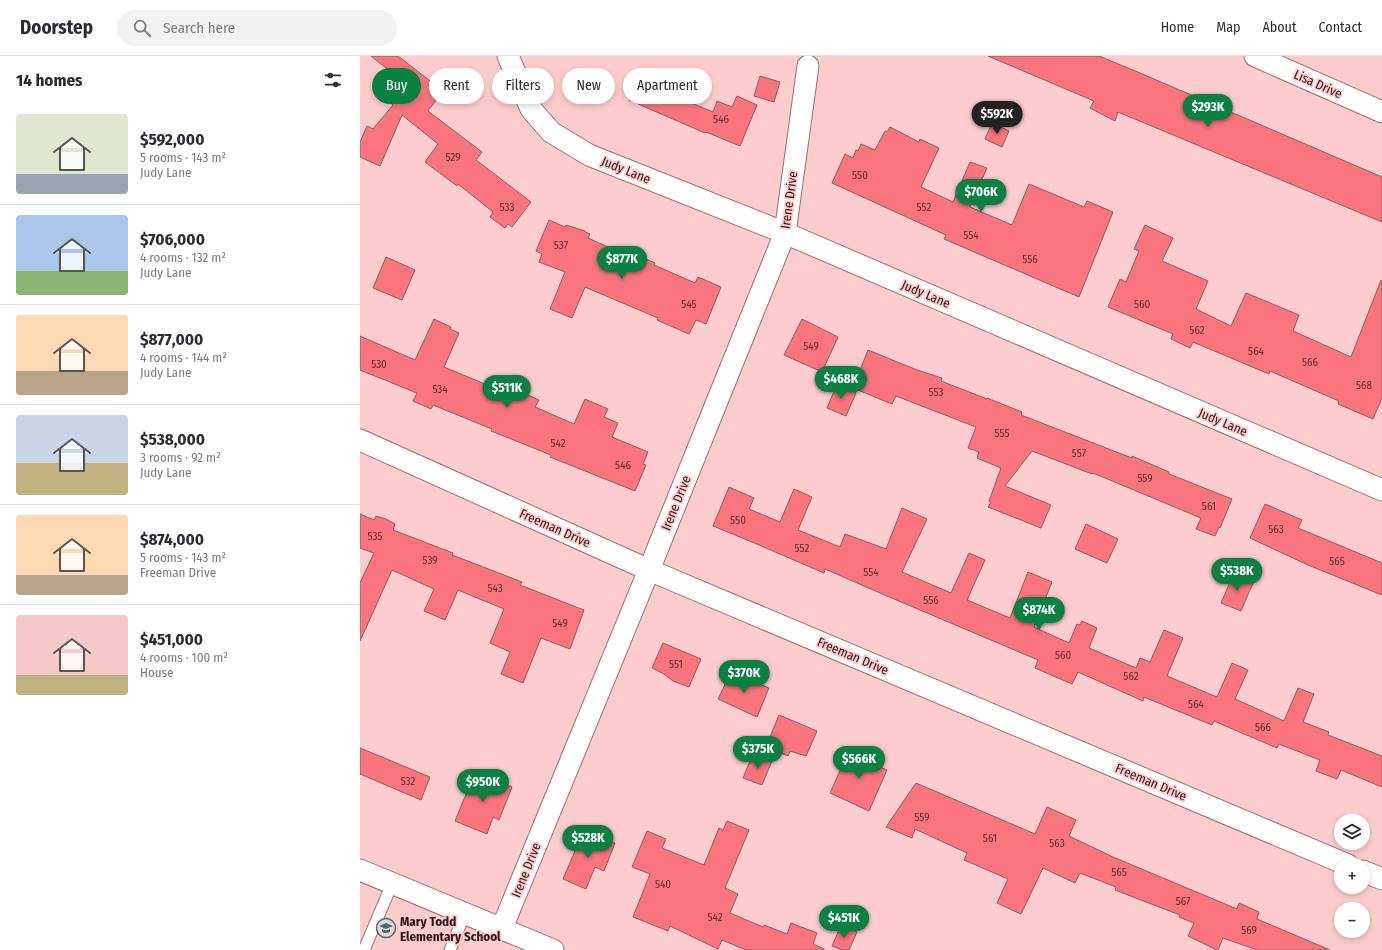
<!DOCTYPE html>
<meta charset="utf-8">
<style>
:root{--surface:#fff;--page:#f2f2f3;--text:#2b2b33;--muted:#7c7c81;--line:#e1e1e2;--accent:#0b8043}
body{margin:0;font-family:"Fira Sans Condensed",sans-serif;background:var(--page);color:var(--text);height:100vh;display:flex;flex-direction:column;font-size:15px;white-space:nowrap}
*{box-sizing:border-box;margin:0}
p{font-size:13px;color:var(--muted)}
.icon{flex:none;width:22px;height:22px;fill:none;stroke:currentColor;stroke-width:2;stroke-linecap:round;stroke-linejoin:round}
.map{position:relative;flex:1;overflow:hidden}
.panel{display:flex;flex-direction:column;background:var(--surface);width:360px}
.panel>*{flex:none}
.guide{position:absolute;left:12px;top:12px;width:380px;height:36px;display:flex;gap:8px}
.tools{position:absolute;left:974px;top:758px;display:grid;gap:8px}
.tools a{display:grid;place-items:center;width:36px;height:36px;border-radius:50%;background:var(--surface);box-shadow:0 2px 6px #0003;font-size:20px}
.price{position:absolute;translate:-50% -34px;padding:0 9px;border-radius:14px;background:var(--accent);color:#fff;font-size:13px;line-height:26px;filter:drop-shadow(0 1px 2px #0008)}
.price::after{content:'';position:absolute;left:50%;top:24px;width:12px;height:9px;margin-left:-6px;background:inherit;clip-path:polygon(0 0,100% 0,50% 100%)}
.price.selected{background:#222;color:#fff}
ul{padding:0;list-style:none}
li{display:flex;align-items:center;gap:12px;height:100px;padding:0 16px}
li+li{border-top:1px solid var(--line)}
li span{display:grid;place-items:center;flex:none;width:112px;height:80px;border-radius:4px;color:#555}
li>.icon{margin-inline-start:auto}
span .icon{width:48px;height:48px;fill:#fffc;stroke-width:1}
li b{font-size:17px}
h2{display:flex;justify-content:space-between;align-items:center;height:48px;padding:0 16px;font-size:17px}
.pill{padding:0 14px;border-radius:18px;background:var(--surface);box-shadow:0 2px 6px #0003;font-size:14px;line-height:36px}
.pill.selected{background:var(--accent);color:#fff}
header{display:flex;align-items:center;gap:24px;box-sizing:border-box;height:56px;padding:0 20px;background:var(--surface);border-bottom:1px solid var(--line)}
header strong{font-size:19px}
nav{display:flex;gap:22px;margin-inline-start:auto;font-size:14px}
.search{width:280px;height:36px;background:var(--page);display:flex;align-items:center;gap:10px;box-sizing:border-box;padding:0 14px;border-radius:22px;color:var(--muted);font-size:15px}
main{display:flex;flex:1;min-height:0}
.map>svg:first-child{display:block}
.building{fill:#f9747f;stroke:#925c5e}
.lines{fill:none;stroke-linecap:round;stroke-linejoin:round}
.service-casing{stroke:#a16a6c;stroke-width:13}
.minor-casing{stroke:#a16a6c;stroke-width:23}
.service{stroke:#fff;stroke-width:11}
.minor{stroke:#fff;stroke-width:21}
.labels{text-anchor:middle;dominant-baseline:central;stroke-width:3.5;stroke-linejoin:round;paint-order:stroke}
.number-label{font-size:11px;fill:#5e2d30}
.street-label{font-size:13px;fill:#2b1516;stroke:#fecccd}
.poi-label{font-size:13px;font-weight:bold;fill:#2b1516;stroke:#fecccd;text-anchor:start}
</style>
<header>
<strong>Doorstep</strong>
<div class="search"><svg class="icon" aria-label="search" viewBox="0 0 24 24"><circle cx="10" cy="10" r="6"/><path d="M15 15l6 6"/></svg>Search here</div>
<nav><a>Home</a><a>Map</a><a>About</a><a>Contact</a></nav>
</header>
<main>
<section class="panel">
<h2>14 homes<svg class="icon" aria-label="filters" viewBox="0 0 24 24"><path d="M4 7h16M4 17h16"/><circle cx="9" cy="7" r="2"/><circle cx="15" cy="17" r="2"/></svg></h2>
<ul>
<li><span style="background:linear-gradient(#dfe7d0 75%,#9aa5b1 0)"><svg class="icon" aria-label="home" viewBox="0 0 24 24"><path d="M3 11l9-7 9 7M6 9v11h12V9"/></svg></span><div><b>$592,000</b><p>5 rooms · 143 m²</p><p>Judy Lane</p></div></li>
<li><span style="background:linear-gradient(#a9c7e8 70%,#8fb573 0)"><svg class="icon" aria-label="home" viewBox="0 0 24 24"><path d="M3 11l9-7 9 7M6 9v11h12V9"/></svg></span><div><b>$706,000</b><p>4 rooms · 132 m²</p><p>Judy Lane</p></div></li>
<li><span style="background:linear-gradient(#ffd9b3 70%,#b9a48a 0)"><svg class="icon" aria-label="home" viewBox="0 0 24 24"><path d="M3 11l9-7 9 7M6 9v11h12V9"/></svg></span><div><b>$877,000</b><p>4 rooms · 144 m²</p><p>Judy Lane</p></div></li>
<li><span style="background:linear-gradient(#c9d6e8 60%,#c2b280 0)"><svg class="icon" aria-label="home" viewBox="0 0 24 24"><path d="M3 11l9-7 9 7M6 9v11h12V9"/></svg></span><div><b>$538,000</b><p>3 rooms · 92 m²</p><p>Judy Lane</p></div></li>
<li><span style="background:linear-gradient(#ffd9b3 75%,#b9a48a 0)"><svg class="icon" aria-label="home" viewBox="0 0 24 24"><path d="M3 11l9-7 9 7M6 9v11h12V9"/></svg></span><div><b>$874,000</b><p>5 rooms · 143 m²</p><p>Freeman Drive</p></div></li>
<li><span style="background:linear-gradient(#f6c9c9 75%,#c2b280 0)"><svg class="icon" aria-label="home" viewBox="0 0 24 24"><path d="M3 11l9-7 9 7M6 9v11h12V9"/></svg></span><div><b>$451,000</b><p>4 rooms · 100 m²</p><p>House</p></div></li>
</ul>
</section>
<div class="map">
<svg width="1022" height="894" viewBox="0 0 1022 894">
<rect width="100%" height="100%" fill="#fecccd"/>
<g class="building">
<path d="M 11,0 L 38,0 L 83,35 L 68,55 L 122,96 L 116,104 L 171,146 L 152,171 L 148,168 L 145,172 L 130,161 L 133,156 L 98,128 L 97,130 L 65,106 L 78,88 L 42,59 L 20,110 L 0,101 L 0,86 L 7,70 L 13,73 L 33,49 L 21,39 L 36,20 Z"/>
<path d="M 628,0 L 739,0 L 780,17 L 1022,121 L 1022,166 L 758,56 L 755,65 L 730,52 L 734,45 Z"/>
<path d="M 283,14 L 321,31 L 317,41 L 353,56 L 357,45 L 372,51 L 377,40 L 397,49 L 380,90 L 346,76 L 345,77 L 269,44 Z"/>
<path d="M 400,20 L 420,26 L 414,46 L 394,40 Z"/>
<path d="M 632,67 L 649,75 L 642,91 L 625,83 Z"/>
<path d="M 530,71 L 559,86 L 560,83 L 579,92 L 561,131 L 593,146 L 610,106 L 627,112 L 610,151 L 652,169 L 669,128 L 724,151 L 727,145 L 753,156 L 719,241 L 584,183 L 586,179 L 472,127 L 485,98 L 493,102 L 496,94 L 498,95 L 501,88 L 515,94 L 525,75 L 527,76 Z"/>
<path d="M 189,164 L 205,171 L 206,169 L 225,175 L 225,176 L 230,178 L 228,182 L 270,201 L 272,197 L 295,207 L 294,209 L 335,227 L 338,221 L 361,231 L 346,268 L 336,264 L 329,278 L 297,264 L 298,262 L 225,231 L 212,262 L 190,253 L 205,216 L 179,206 L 182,198 L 176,195 Z"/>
<path d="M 785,169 L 813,182 L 802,205 L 848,225 L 836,253 L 871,270 L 886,237 L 939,259 L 933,275 L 991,301 L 1021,224 L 1022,225 L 1022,342 L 1013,363 L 978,348 L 979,345 L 910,315 L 909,318 L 833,286 L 830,292 L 811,283 L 813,278 L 748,251 L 760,223 L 766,226 L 779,195 L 774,193 Z"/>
<path d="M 26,201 L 55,214 L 42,244 L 13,232 Z"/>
<path d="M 74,263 L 91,271 L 90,273 L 99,277 L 84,311 L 132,331 L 135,324 L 179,344 L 175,351 L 214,368 L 225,343 L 248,353 L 244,361 L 258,367 L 252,381 L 288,396 L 283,408 L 286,409 L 275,435 L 190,401 L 191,399 L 131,375 L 132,373 L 73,349 L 71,353 L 53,345 L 57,337 L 0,314 L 0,280 L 55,304 Z"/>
<path d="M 442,263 L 478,281 L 462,316 L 424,299 Z"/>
<path d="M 508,294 L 557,314 L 582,322 L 581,325 L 627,343 L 627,342 L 662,356 L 661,359 L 772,402 L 772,400 L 809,416 L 809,418 L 872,443 L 860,472 L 859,471 L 855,480 L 836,473 L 841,462 L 733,417 L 732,418 L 672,395 L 645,430 L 691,449 L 681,472 L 628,451 L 631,446 L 629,445 L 641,412 L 617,402 L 619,396 L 608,392 L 616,371 L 536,340 L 532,348 L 493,332 Z"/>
<path d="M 477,328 L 496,337 L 486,360 L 467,352 Z"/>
<path d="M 369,431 L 394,442 L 389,453 L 420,466 L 434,433 L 452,441 L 438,474 L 480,491 L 485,478 L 526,493 L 542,452 L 567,463 L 542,516 L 591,537 L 609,497 L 625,504 L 607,544 L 650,562 L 668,516 L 692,526 L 674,571 L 709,587 L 717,568 L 720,569 L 722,565 L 737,572 L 729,592 L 776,612 L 780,602 L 790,606 L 804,574 L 823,582 L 807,620 L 857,641 L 872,607 L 888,614 L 875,643 L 924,665 L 938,632 L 954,638 L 943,666 L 969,676 L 968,679 L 1022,700 L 1022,731 L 981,714 L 977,723 L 956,715 L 960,704 L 919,688 L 917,692 L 854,665 L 852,669 L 784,641 L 783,645 L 718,616 L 712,628 L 675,612 L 678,604 L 520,537 L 465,513 L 464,517 L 392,486 L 353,470 Z"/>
<path d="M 905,448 L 942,464 L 938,472 L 1022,507 L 1022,539 L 948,509 L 890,482 Z"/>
<path d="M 0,458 L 14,464 L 16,460 L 26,463 L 35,468 L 33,474 L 93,497 L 92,499 L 162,526 L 160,529 L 224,554 L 210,593 L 181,582 L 163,627 L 141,618 L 150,596 L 130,587 L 144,553 L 98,534 L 85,564 L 64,555 L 74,533 L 32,514 L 0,585 L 0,527 L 14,497 L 0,492 Z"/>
<path d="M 726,468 L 758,483 L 747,507 L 715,493 Z"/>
<path d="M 874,517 L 893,527 L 881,555 L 861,547 Z"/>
<path d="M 303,587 L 341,603 L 329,631 L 313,625 L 304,618 L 292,612 Z"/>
<path d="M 371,616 L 409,632 L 397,661 L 358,643 Z"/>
<path d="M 419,659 L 457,675 L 446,700 L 430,695 L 428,700 L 406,691 Z"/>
<path d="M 493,691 L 510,699 L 507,705 L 527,714 L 509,755 L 470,737 L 488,697 L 490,698 Z"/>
<path d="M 0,692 L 70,721 L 61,744 L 0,718 Z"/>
<path d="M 393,698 L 412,705 L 402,729 L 383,722 Z"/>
<path d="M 115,716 L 152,731 L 139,764 L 133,761 L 127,778 L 95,765 Z"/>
<path d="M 556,727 L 675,778 L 687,751 L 716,764 L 709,780 L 753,801 L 877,853 L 879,847 L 899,856 L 897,863 L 970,894 L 897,894 L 863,882 L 858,894 L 857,894 L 828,880 L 834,867 L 819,861 L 820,859 L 755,834 L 756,831 L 720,817 L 715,827 L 683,812 L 661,858 L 637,847 L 648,823 L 604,804 L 607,797 L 555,773 L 552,782 L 526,771 Z"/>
<path d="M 367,765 L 389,774 L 365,832 L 378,838 L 370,857 L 403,871 L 404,869 L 427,878 L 431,867 L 457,877 L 453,888 L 464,893 L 464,894 L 386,894 L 362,884 L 358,893 L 310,870 L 308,875 L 273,861 L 290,818 L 272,811 L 287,775 L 306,783 L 302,792 L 344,809 L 359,772 L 363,774 Z"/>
<path d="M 224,774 L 255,787 L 244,815 L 235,811 L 226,833 L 203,823 Z"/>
<path d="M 481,869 L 497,876 L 489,894 L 482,894 L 472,890 Z"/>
</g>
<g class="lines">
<defs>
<g id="service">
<path d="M 4,894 L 32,828"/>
<path d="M 90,894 L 105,857"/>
</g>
<g id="minor">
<path d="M 148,0 L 171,53 L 191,76 L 229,99 L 425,177 L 1022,434"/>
<path d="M 895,0 L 1022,56"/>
<path d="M 0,384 L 289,514 L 988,809"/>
<path d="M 0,814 L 193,894"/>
<path d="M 1003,815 L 1022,823"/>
<path d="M 142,872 L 289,514 L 425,177 L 448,10"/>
</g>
</defs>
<use href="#service" class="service-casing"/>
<use href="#minor" class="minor-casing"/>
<use href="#service" class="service"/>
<use href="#minor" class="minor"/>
</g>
<defs>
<symbol id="school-ring" viewBox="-11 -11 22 22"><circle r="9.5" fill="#fecccd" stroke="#2f787a" stroke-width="1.5"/><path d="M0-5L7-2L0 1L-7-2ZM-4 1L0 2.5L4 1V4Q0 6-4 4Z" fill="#2f787a"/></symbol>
</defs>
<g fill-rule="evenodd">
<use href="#school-ring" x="15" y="861" width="22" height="22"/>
</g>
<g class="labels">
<g class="number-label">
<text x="361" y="63">546</text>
<text x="93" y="101">529</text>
<text x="500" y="119">550</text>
<text x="147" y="151">533</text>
<text x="564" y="151">552</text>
<text x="611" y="179">554</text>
<text x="201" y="189">537</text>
<text x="670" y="203">556</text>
<text x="329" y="248">545</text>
<text x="782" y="248">560</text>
<text x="837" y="274">562</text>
<text x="451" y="290">549</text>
<text x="896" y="295">564</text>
<text x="950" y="306">566</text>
<text x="19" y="308">530</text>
<text x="1004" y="329">568</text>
<text x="80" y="333">534</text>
<text x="576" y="336">553</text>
<text x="642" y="377">555</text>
<text x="198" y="387">542</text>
<text x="719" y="397">557</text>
<text x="263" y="409">546</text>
<text x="785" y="422">559</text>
<text x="849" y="450">561</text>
<text x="378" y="464">550</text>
<text x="916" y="473">563</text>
<text x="15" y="480">535</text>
<text x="442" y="492">552</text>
<text x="70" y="504">539</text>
<text x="977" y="505">565</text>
<text x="511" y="516">554</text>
<text x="135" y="532">543</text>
<text x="571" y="544">556</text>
<text x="200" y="567">549</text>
<text x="703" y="599">560</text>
<text x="316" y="608">551</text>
<text x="771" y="620">562</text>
<text x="836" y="648">564</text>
<text x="903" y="671">566</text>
<text x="48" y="725">532</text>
<text x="562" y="761">559</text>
<text x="630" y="782">561</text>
<text x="697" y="787">563</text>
<text x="759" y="816">565</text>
<text x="303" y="828">540</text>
<text x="823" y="845">567</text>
<text x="355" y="861">542</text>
<text x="889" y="874">569</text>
</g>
<g class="street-label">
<text transform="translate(958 28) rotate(24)">Lisa Drive</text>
<text transform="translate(266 114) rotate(22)">Judy Lane</text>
<text transform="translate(429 144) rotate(-82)">Irene Drive</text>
<text transform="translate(566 238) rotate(23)">Judy Lane</text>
<text transform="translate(863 366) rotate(23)">Judy Lane</text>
<text transform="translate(316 447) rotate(-68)">Irene Drive</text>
<text transform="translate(195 472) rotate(24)">Freeman Drive</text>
<text transform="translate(493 600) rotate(23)">Freeman Drive</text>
<text transform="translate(791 726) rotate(23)">Freeman Drive</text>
<text transform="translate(166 814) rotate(-68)">Irene Drive</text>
</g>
<g class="poi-label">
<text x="40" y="865">Mary Todd<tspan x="40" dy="15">Elementary School</tspan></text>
</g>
</g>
</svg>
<div class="tools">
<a><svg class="icon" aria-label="layers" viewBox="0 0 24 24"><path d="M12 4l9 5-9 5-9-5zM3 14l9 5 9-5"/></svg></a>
<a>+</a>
<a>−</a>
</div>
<b class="price" style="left:848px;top:72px">$293K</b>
<b class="price selected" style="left:637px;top:79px">$592K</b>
<b class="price" style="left:621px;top:157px">$706K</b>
<b class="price" style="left:262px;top:224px">$877K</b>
<b class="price" style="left:481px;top:344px">$468K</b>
<b class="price" style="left:147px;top:353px">$511K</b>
<b class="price" style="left:877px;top:536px">$538K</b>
<b class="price" style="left:679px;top:575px">$874K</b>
<b class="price" style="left:384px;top:638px">$370K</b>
<b class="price" style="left:398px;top:714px">$375K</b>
<b class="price" style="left:499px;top:724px">$566K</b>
<b class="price" style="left:123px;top:747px">$950K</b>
<b class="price" style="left:228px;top:803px">$528K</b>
<b class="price" style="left:484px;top:883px">$451K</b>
<div class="guide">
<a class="pill selected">Buy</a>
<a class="pill">Rent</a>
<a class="pill">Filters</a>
<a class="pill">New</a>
<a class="pill">Apartment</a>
</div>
</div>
</main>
